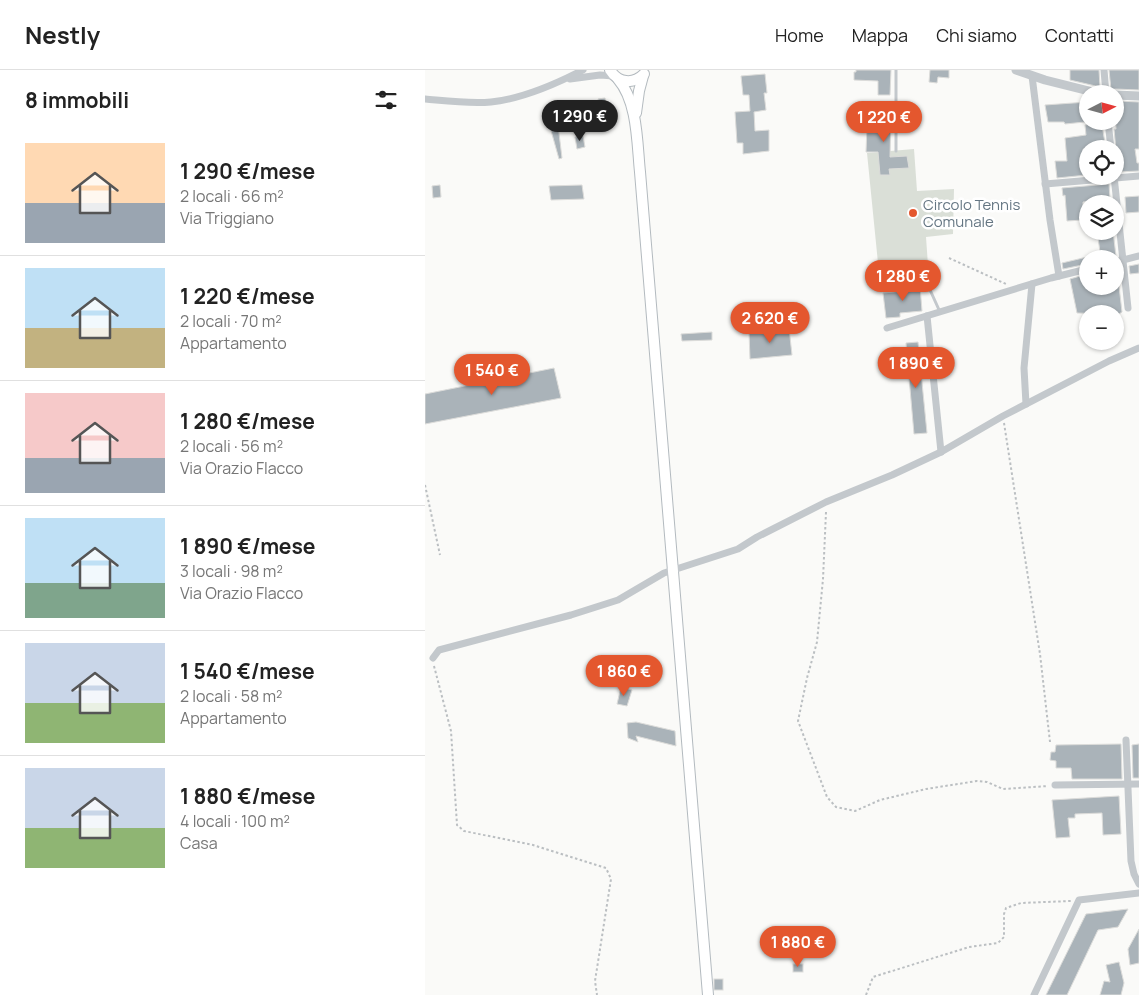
<!DOCTYPE html>
<html lang="it">
<meta charset="utf-8">
<style>
:root{--surface:#fff;--page:#f2f2f2;--text:#222;--muted:#767676;--line:#e0e0e0;--accent:#e4572e}
body{margin:0;font-family:Manrope,sans-serif;background:var(--page);color:var(--text);height:100vh;display:flex;flex-direction:column;font-size:19px;white-space:nowrap}
*{box-sizing:border-box;margin:0}
p{font-size:16px;color:var(--muted)}
.icon{flex:none;width:28px;height:28px;fill:none;stroke:currentColor;stroke-width:2;stroke-linecap:round;stroke-linejoin:round}
.map{position:relative;flex:1;overflow:hidden}
.details{display:flex;flex-direction:column;background:var(--surface);width:425px}
.details>*{flex:none}
.needle{width:32px;rotate:84deg}
.buttons{position:absolute;left:654px;top:15px;display:grid;gap:10px}
.buttons a{display:grid;place-items:center;width:45px;height:45px;border-radius:50%;background:var(--surface);box-shadow:0 1px 4px #0004;font-size:25px}
.price{position:absolute;translate:-50% -42px;padding:0 11px;border-radius:18px;background:var(--accent);color:#fff;font-size:16px;line-height:32px;filter:drop-shadow(0 1px 2px #0008)}
.price::after{content:'';position:absolute;left:50%;top:30px;width:15px;height:11px;margin-left:-8px;background:inherit;clip-path:polygon(0 0,100% 0,50% 100%)}
.price.on{background:#222;color:#fff}
ul{padding:0;list-style:none}
li{display:flex;align-items:center;gap:15px;height:125px;padding:0 25px}
li+li{border-top:1px solid var(--line)}
li span{display:grid;place-items:center;flex:none;width:140px;height:100px;border-radius:0px;color:#555}
li>.icon{margin-inline-start:auto}
span .icon{width:60px;height:60px;fill:#fffc;stroke-width:1}
li b{font-size:21px}
h2{display:flex;justify-content:space-between;align-items:center;height:60px;padding:0 25px;font-size:21px}
header{display:flex;align-items:center;gap:30px;box-sizing:border-box;height:70px;padding:0 25px;background:var(--surface);border-bottom:1px solid var(--line)}
header strong{font-size:24px}
nav{display:flex;gap:28px;margin-inline-start:auto;font-size:18px}
main{display:flex;flex:1;min-height:0}
.map>svg:first-child{display:block}
.green{fill:#dadfd7}
.building{fill:#aab3b9;stroke:#dcdcda}
.lines{fill:none;stroke-linecap:round;stroke-linejoin:round}
.secondary-casing{stroke:#b3babf;stroke-width:12}
.path{stroke:#bbbfc2;stroke-width:2;stroke-dasharray:2.5 2.5;stroke-linecap:butt}
.service{stroke:#c3c8cc;stroke-width:3}
.minor{stroke:#c3c8cc;stroke-width:7}
.tertiary{stroke:#c3c8cc;stroke-width:9}
.secondary{stroke:#fff;stroke-width:10}
.poi-dot{fill:#e4572e;stroke:#fff;stroke-width:2}
.labels{text-anchor:middle;dominant-baseline:central;stroke-width:5;stroke-linejoin:round;paint-order:stroke}
.poi-label{font-size:15px;fill:#657683;stroke:#fff;text-anchor:start}
</style>
<header>
<strong>Nestly</strong>
<nav><a>Home</a><a>Mappa</a><a>Chi siamo</a><a>Contatti</a></nav>
</header>
<main>
<section class="details">
<h2>8 immobili<svg class="icon" aria-label="filters" viewBox="0 0 24 24"><path d="M4 7h16M4 17h16"/><circle cx="9" cy="7" r="2"/><circle cx="15" cy="17" r="2"/></svg></h2>
<ul>
<li><span style="background:linear-gradient(#ffd9b3 60%,#9aa5b1 0)"><svg class="icon" aria-label="home" viewBox="0 0 24 24"><path d="M3 11l9-7 9 7M6 9v11h12V9"/></svg></span><div><b>1 290 €/mese</b><p>2 locali · 66 m²</p><p>Via Triggiano</p></div></li>
<li><span style="background:linear-gradient(#bfe0f5 60%,#c2b280 0)"><svg class="icon" aria-label="home" viewBox="0 0 24 24"><path d="M3 11l9-7 9 7M6 9v11h12V9"/></svg></span><div><b>1 220 €/mese</b><p>2 locali · 70 m²</p><p>Appartamento</p></div></li>
<li><span style="background:linear-gradient(#f6c9c9 65%,#9aa5b1 0)"><svg class="icon" aria-label="home" viewBox="0 0 24 24"><path d="M3 11l9-7 9 7M6 9v11h12V9"/></svg></span><div><b>1 280 €/mese</b><p>2 locali · 56 m²</p><p>Via Orazio Flacco</p></div></li>
<li><span style="background:linear-gradient(#bfe0f5 65%,#7fa58c 0)"><svg class="icon" aria-label="home" viewBox="0 0 24 24"><path d="M3 11l9-7 9 7M6 9v11h12V9"/></svg></span><div><b>1 890 €/mese</b><p>3 locali · 98 m²</p><p>Via Orazio Flacco</p></div></li>
<li><span style="background:linear-gradient(#c9d6e8 60%,#8fb573 0)"><svg class="icon" aria-label="home" viewBox="0 0 24 24"><path d="M3 11l9-7 9 7M6 9v11h12V9"/></svg></span><div><b>1 540 €/mese</b><p>2 locali · 58 m²</p><p>Appartamento</p></div></li>
<li><span style="background:linear-gradient(#c9d6e8 60%,#8fb573 0)"><svg class="icon" aria-label="home" viewBox="0 0 24 24"><path d="M3 11l9-7 9 7M6 9v11h12V9"/></svg></span><div><b>1 880 €/mese</b><p>4 locali · 100 m²</p><p>Casa</p></div></li>
</ul>
</section>
<div class="map">
<svg width="714" height="925" viewBox="0 0 714 925">
<rect width="100%" height="100%" fill="#fafaf8"/>
<path class="green" d="M 489,79 L 492,121 L 529,119 L 528,164 L 501,167 L 504,209 L 455,213 L 442,83 Z"/>
<g class="building">
<path d="M 431,0 L 466,0 L 465,25 L 453,25 L 453,11 L 429,10 L 429,2 L 431,2 Z"/>
<path d="M 505,0 L 524,0 L 524,8 L 513,7 L 512,13 L 504,12 Z"/>
<path d="M 645,0 L 674,0 L 675,17 L 645,10 Z"/>
<path d="M 684,0 L 714,0 L 714,20 L 690,19 L 686,20 Z"/>
<path d="M 340,4 L 342,23 L 339,23 L 341,40 L 329,42 L 330,61 L 344,60 L 344,81 L 318,84 L 318,73 L 312,73 L 310,42 L 325,41 L 324,25 L 318,25 L 316,6 Z"/>
<path d="M 180,28 L 183,50 L 176,51 L 173,29 Z"/>
<path d="M 693,31 L 714,32 L 714,79 L 710,79 L 712,93 L 714,93 L 714,101 L 693,102 L 689,59 L 691,59 L 690,36 L 693,36 Z"/>
<path d="M 662,32 L 662,41 L 659,41 L 660,52 L 640,54 L 639,52 L 623,52 L 620,35 Z"/>
<path d="M 451,38 L 466,38 L 465,87 L 482,86 L 484,98 L 464,99 L 465,105 L 455,105 L 453,82 L 441,82 L 442,55 L 450,54 Z"/>
<path d="M 667,54 L 667,56 L 677,55 L 681,79 L 658,79 L 660,98 L 662,98 L 662,105 L 632,108 L 630,91 L 642,91 L 640,68 L 661,65 L 660,55 Z"/>
<path d="M 133,55 L 137,88 L 134,89 L 125,57 Z"/>
<path d="M 158,66 L 160,77 L 152,79 L 150,67 Z"/>
<path d="M 684,114 L 685,129 L 658,132 L 658,150 L 642,151 L 640,125 L 638,126 L 637,118 Z"/>
<path d="M 15,115 L 16,127 L 8,128 L 7,116 Z"/>
<path d="M 157,115 L 159,129 L 126,130 L 124,116 Z"/>
<path d="M 714,126 L 714,142 L 701,143 L 700,127 Z"/>
<path d="M 672,161 L 688,161 L 691,186 L 676,189 Z"/>
<path d="M 662,187 L 662,194 L 638,199 L 637,193 Z"/>
<path d="M 714,194 L 714,203 L 705,204 L 704,196 Z"/>
<path d="M 662,204 L 662,216 L 694,216 L 697,242 L 694,244 L 652,243 L 645,209 Z"/>
<path d="M 495,216 L 497,241 L 475,243 L 475,247 L 461,248 L 458,223 L 481,221 L 480,217 Z"/>
<path d="M 364,258 L 367,285 L 325,289 L 324,262 Z"/>
<path d="M 287,262 L 287,270 L 257,271 L 256,264 Z"/>
<path d="M 493,272 L 502,363 L 489,364 L 481,273 Z"/>
<path d="M 129,298 L 136,328 L 0,354 L 0,324 Z"/>
<path d="M 206,589 L 216,590 L 215,601 L 205,601 Z"/>
<path d="M 196,617 L 207,620 L 202,636 L 192,634 Z"/>
<path d="M 211,652 L 250,661 L 251,676 L 211,666 L 213,672 L 203,668 L 202,653 Z"/>
<path d="M 696,674 L 697,709 L 647,709 L 646,698 L 631,698 L 631,691 L 625,690 L 626,682 L 630,682 L 631,675 Z"/>
<path d="M 714,674 L 714,708 L 708,708 L 707,675 Z"/>
<path d="M 694,726 L 696,764 L 678,765 L 677,743 L 650,744 L 650,748 L 643,748 L 645,767 L 631,768 L 627,730 Z"/>
<path d="M 703,839 L 693,857 L 673,860 L 642,925 L 621,925 L 661,844 Z"/>
<path d="M 714,859 L 714,893 L 705,895 L 703,879 Z"/>
<path d="M 694,892 L 699,913 L 696,925 L 675,925 L 679,911 L 685,912 L 681,895 Z"/>
<rect x="368" y="894" width="10" height="8"/>
<rect x="289" y="909" width="9" height="11"/>
</g>
<g class="lines">
<defs>
<g id="secondary">
<path d="M 185,0 C 193,13 208,15 219,4"/>
<path d="M 193,9 C 213,32 212,74 215,102 L 283,925"/>
<path d="M 211,43 L 214,21 L 218,6"/>
</g>
</defs>
<use href="#secondary" class="secondary-casing"/>
<g class="path">
<path d="M 524,188 L 581,214"/>
<path d="M 579,353 L 615,584 L 625,672"/>
<path d="M 0,415 L 15,485"/>
<path d="M 401,442 L 398,509 L 392,572 L 382,608 L 373,651 L 402,727 L 411,737 L 430,741 L 455,730 L 501,719 L 552,711 L 562,712 L 578,719 L 623,716"/>
<path d="M 9,596 L 26,661 L 32,755 L 39,761 L 108,775 L 181,798 L 186,809 L 170,911 L 172,925"/>
<path d="M 441,925 L 448,907 L 544,877 L 573,873 L 579,867 L 579,844 L 581,838 L 596,833 L 646,831"/>
</g>
<g class="service">
<path d="M 471,81 L 471,0"/>
<path d="M 501,211 L 515,242"/>
</g>
<g class="minor">
<path d="M 679,0 L 681,24"/>
<path d="M 607,6 L 625,150 L 634,206"/>
<path d="M 145,9 L 175,5 L 189,6"/>
<path d="M 0,29 C 22,31 44,34 66,32 C 96,29 131,14 158,0"/>
<path d="M 683,51 L 686,79"/>
<path d="M 689,106 L 703,238"/>
<path d="M 620,114 L 714,106"/>
<path d="M 690,192 L 714,186"/>
<path d="M 502,246 L 516,382"/>
<path d="M 462,258 L 626,208 L 662,199"/>
<path d="M 601,334 L 599,298 L 607,214"/>
<path d="M 8,588 L 14,580 L 146,545 L 193,530 L 239,503 L 313,479 L 332,467 L 401,432 L 467,405 L 516,382 L 578,346 L 684,291 L 714,278"/>
<path d="M 701,670 L 706,791 L 709,804 L 714,814"/>
<path d="M 630,715 L 714,714"/>
<path d="M 609,925 L 654,830 L 714,823"/>
</g>
<g class="tertiary">
<path d="M 591,0 L 620,10 L 676,24"/>
<path d="M 690,25 L 714,26"/>
</g>
<use href="#secondary" class="secondary"/>
</g>
<circle class="poi-dot" cx="488" cy="143" r="5"/>
<g class="labels">
<g class="poi-label">
<text x="498" y="134">Circolo Tennis<tspan x="498" dy="17">Comunale</tspan></text>
</g>
</g>
</svg>
<div class="buttons">
<a><svg class="needle" viewBox="-14 -14 28 28"><path d="M0-13l5 13h-10z" fill="#e53935"/><path d="M0 13l5-13h-10z" fill="#767676"/></svg></a>
<a><svg class="icon" aria-label="locate" viewBox="0 0 24 24"><circle cx="12" cy="12" r="6"/><path d="M12 2v4M12 18v4M2 12h4M18 12h4"/></svg></a>
<a><svg class="icon" aria-label="layers" viewBox="0 0 24 24"><path d="M12 4l9 5-9 5-9-5zM3 14l9 5 9-5"/></svg></a>
<a>+</a>
<a>−</a>
</div>
<b class="price on" style="left:155px;top:72px">1 290 €</b>
<b class="price" style="left:459px;top:73px">1 220 €</b>
<b class="price" style="left:478px;top:232px">1 280 €</b>
<b class="price" style="left:345px;top:274px">2 620 €</b>
<b class="price" style="left:491px;top:319px">1 890 €</b>
<b class="price" style="left:67px;top:326px">1 540 €</b>
<b class="price" style="left:199px;top:627px">1 860 €</b>
<b class="price" style="left:373px;top:898px">1 880 €</b>
</div>
</main>
